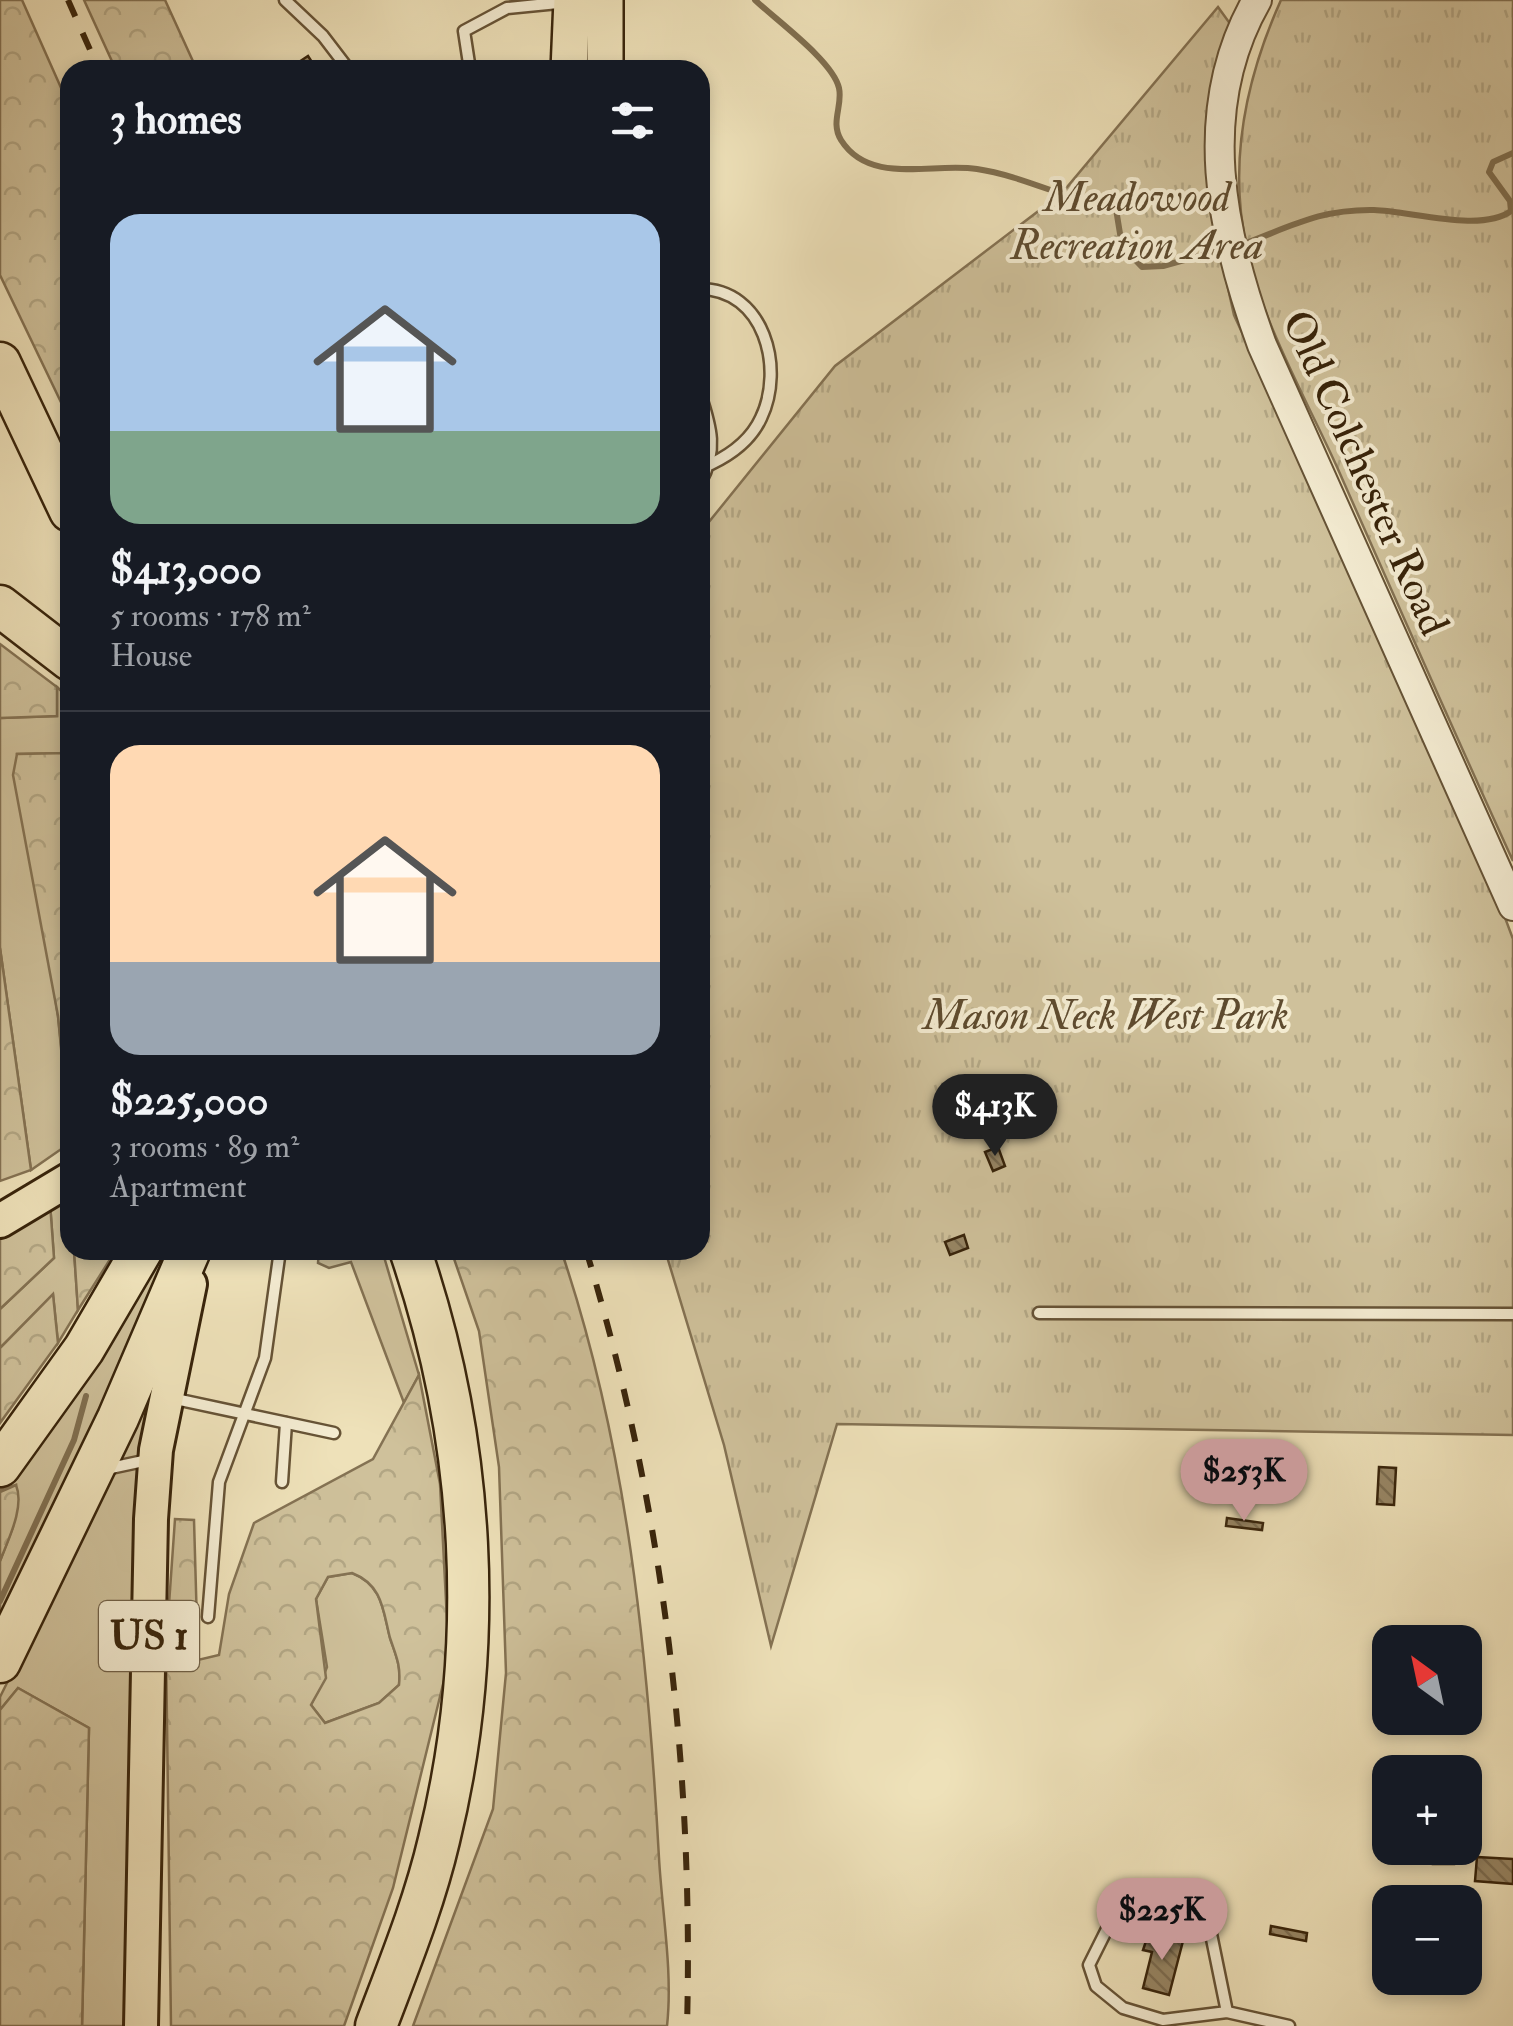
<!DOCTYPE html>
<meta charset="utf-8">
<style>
:root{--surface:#171b24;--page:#242831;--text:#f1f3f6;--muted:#9ea1a6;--line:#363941;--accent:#c59692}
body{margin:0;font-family:"IM FELL Double Pica",serif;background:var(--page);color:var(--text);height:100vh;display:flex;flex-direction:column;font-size:38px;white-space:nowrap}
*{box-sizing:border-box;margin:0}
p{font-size:32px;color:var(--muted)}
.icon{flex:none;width:55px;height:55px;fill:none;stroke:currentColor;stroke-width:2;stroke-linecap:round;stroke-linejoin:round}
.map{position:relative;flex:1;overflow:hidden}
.side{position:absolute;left:60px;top:60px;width:650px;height:1200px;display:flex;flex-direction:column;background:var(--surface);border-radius:30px;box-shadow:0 5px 15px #0003}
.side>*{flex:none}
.needle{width:65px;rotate:327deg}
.buttons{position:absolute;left:1372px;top:1625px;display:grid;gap:20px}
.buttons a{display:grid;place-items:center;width:110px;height:110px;border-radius:20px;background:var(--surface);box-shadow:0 5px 15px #0003;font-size:50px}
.price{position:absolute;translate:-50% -85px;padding:0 22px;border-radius:35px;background:var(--accent);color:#111;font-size:32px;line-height:65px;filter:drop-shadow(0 2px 5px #0008)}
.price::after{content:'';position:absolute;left:50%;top:60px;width:30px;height:22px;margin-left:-15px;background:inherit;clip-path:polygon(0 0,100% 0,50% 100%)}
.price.current{background:#222;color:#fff}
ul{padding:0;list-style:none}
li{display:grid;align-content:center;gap:20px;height:530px;padding:0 50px}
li+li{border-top:2px solid var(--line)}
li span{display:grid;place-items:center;height:310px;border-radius:30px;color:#555}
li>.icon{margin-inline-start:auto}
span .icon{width:180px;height:180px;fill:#fffc;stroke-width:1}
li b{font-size:42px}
h2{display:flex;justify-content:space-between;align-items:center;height:120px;padding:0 50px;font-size:42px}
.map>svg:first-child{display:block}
.grass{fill:#cfc19b;stroke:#847253;stroke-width:2.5}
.forest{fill:url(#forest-crowns);stroke:#847253;stroke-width:2.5;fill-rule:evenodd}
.park{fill:url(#park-tufts);stroke:#847253;stroke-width:2.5}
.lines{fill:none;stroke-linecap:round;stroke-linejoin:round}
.stream{stroke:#806f50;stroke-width:6}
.building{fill:url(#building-back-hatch);stroke:#38240b;stroke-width:2.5}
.service-casing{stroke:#665336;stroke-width:15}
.tertiary-casing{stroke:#665336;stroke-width:32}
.primary-casing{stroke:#38240b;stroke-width:38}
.trunk-casing{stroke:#38240b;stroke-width:40}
.motorway-casing{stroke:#38240b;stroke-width:45}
.service{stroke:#f4ecd2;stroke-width:10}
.tertiary{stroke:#f4ecd2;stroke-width:28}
.primary{stroke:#eee1b9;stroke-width:32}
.trunk{stroke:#eee1b9;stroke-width:35}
.motorway{stroke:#eee1b9;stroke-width:40}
.rail{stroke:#38240b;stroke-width:6;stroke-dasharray:18 18;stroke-linecap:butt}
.labels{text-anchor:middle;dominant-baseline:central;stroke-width:8;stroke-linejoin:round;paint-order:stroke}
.shield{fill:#f4ecd2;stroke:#706047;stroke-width:2.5}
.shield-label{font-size:40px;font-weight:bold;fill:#38240b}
.park-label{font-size:42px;font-style:italic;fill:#5e4b2f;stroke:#f4ecd2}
.street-label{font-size:42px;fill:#38240b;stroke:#f4ecd2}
</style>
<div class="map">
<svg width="1513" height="2026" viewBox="0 0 1513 2026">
<defs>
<pattern id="forest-crowns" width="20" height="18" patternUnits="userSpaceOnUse" patternTransform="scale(2.5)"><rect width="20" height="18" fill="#cfc19b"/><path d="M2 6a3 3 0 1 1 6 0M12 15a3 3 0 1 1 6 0" fill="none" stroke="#b2a684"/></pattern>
<pattern id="park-tufts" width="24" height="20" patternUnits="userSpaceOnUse" patternTransform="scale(2.5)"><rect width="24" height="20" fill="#cfc19b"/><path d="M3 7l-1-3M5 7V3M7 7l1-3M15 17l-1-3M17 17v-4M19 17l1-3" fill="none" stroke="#b2a684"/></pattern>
<pattern id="building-back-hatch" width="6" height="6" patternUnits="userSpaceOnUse" patternTransform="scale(2.5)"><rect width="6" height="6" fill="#978665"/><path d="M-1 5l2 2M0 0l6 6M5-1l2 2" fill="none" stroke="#7c6d51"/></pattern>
</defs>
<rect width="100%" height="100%" fill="#eee1b9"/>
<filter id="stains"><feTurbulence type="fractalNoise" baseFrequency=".002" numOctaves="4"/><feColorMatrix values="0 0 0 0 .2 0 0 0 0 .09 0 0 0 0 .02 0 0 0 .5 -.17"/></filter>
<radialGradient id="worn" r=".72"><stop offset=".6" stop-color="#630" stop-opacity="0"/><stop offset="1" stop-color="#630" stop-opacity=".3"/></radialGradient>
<g class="grass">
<path d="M 57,687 L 70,699 L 70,753 L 17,754 L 58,1016 L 70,1143 L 31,1170 L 0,948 L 0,718 L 57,716 Z"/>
<path d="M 70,1192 L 70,1250 L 74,1250 L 78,1310 L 58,1343 L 53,1295 L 0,1348 L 0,1309 L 54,1258 L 50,1203 Z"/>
<path d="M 157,1250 L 174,1250 C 119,1375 57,1496 0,1621 L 0,1561 L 13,1527 L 16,1485 L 0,1490 L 70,1396 Z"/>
<path d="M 319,1250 L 382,1250 L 419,1375 L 404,1403 L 351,1262 L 329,1268 L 318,1263 Z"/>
<path d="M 172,1317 L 138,1540 L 128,2026 L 82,2026 L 89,1728 L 18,1688 L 0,1710 L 0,1697 L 98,1500 Z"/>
<path d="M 352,1573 C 383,1585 383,1611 390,1638 C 396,1656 401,1665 399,1685 L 379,1703 L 325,1723 L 311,1705 L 327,1667 L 316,1599 L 328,1577 Z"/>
</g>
<g class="forest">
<path d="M 0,0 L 22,0 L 70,108 L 70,421 L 0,275 Z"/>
<path d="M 84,0 L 165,0 L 197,70 L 116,70 Z"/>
<path d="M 0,644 L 57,687 L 57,716 L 0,718 Z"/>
<path d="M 70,753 L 70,1130 L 58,1016 L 13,775 L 17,754 Z"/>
<path d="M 0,948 L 31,1170 L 0,1181 Z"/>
<path d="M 50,1203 L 54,1258 L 0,1309 L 0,1233 Z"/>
<path d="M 74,1250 L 116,1250 L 78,1310 Z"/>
<path d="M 451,1250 L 561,1250 C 627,1444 648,1655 659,1858 C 662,1912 673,1972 667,2026 L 413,2026 L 493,1809 L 506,1673 L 499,1467 L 479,1331 Z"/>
<path d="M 53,1294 L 58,1343 L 0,1423 L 0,1348 Z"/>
<path d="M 419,1375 L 440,1484 L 449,1660 L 393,1888 L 344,2026 L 171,2026 L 166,1647 L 175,1519 L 194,1520 L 198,1660 L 219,1655 L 229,1594 L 254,1523 L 373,1459 ZM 352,1573 C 383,1585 383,1611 390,1638 C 396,1656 401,1665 399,1685 L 379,1703 L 325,1723 L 311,1705 L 326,1678 L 316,1599 L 328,1577 Z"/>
<path d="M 16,1485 C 25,1507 8,1540 0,1561 L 0,1492 Z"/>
<path d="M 18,1688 L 89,1728 L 82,2026 L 0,2026 L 0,1710 Z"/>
</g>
<g class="park">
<path d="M 1281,0 L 1513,0 L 1513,861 C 1453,730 1395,598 1337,467 C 1299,383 1251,306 1241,213 C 1233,139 1251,67 1281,0 Z"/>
<path d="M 1218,7 L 1231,25 L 1210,167 L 1213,221 L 1234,315 L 1485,864 L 1513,939 L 1513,1435 L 837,1424 L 771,1646 L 724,1445 L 665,1250 L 700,1250 L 700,533 L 835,366 L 1062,193 Z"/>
</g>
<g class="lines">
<g class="stream">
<path d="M 755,0 C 776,20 833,61 839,88 C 843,106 830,122 841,140 C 870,186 933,162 977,169 C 1024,176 1069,201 1116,209 L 1122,246 L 1142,267 L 1163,266 L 1224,249"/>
<path d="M 1241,245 C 1290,227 1319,209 1374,210 C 1411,211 1481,233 1511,211 L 1510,201 L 1489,172 L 1493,162 L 1513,153"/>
<path d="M 0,1601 L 74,1440 L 86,1396"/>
</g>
</g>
<g class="building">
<path d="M 308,56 L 317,70 L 287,70 Z"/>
<path d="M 998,1147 L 1005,1166 L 993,1171 L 985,1152 Z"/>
<path d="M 964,1235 L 968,1248 L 950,1255 L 945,1242 Z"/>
<path d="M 1265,1453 L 1273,1454 L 1266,1490 L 1258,1488 Z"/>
<path d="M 1379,1467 L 1396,1468 L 1394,1505 L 1377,1504 Z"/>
<path d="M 1227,1518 L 1263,1523 L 1262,1530 L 1226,1526 Z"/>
<path d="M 1381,1822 L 1390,1823 L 1390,1846 L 1379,1844 Z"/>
<path d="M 1465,1830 L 1478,1831 L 1477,1844 L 1465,1843 Z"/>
<path d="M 1434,1848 L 1455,1848 L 1454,1864 L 1433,1864 Z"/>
<path d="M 1477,1857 L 1513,1859 L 1513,1884 L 1475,1881 Z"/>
<path d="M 1271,1926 L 1307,1933 L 1306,1941 L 1270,1934 Z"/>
<path d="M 1156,1934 L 1183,1941 L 1169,1995 L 1143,1988 L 1152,1952 L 1143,1950 L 1147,1938 L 1155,1940 Z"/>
</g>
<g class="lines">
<defs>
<g id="service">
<path d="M 285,0 L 323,36 L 349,70"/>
<path d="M 470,70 L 464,31 L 507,8 L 568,2"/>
<path d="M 700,289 C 764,289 785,368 761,418 C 751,440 732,454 711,464"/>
<path d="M 700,394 C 711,427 718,451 700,483"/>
<path d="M 1039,1313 L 1513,1314"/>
<path d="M 171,1398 L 334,1433"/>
<path d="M 106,1469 L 148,1460"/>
<path d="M 282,1482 L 286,1423"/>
<path d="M 208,1617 L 219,1482 L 265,1358 L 280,1250"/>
<path d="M 1227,2012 L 1211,1934 L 1151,1907 L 1116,1911 L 1089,1965 L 1096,1986 L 1123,2008 L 1163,2020 L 1227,2012 L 1289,2026"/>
</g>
<path id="tertiary" d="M 1257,0 C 1194,110 1221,233 1262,345 L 1513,906"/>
<g id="primary">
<path d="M 0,1221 L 70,1179"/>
<path d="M 141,2026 L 151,1519 L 156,1450 L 190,1284"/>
</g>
<g id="trunk">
<path d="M 569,70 L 572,0"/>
<path d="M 605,70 L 605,0"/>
</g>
<g id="motorway">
<path d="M 0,363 L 70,511"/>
<path d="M 0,606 L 70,660"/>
<path d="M 0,1466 L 84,1349 L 142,1250"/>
<path d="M 0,1662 L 118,1418 L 190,1250"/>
<path d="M 376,2026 C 399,1965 424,1904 439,1840 C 487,1645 475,1439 410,1250"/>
</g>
</defs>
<use href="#service" class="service-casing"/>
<use href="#tertiary" class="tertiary-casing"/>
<use href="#primary" class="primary-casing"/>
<use href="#trunk" class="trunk-casing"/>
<use href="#motorway" class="motorway-casing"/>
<use href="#service" class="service"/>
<use href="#tertiary" class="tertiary"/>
<use href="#primary" class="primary"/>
<use href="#trunk" class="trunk"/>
<use href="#motorway" class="motorway"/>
<g class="rail">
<path d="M 68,0 L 99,70"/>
<path d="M 586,1250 C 662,1498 694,1767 687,2026"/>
</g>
</g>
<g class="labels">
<rect class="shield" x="99" y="1601" width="100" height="70" rx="8"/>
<g class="shield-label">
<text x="149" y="1636">US 1</text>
</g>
<g class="park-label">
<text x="1137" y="198">Meadowood<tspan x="1137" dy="48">Recreation Area</tspan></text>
<text x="1106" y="1016">Mason Neck West Park</text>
</g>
<g class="street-label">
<text transform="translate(1365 473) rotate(66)">Old Colchester Road</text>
</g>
</g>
<rect width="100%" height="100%" filter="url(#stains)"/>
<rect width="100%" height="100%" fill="url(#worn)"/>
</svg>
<div class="buttons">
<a><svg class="needle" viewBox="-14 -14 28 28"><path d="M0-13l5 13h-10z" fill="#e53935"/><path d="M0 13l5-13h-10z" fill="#9ea1a6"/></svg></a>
<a>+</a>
<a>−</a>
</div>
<b class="price current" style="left:995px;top:1159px">$413K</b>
<b class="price" style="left:1244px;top:1524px">$253K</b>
<b class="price" style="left:1162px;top:1963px">$225K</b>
<section class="side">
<h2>3 homes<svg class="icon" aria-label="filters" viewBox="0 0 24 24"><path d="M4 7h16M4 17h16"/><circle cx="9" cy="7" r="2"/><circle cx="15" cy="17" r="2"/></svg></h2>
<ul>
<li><span style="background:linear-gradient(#a9c7e8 70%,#7fa58c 0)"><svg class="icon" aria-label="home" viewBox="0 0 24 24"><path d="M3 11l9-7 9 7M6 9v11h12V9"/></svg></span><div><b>$413,000</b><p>5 rooms · 178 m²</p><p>House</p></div></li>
<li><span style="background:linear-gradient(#ffd9b3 70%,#9aa5b1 0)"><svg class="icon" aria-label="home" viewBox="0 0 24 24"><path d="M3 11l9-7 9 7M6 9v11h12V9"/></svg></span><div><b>$225,000</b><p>3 rooms · 89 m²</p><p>Apartment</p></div></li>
</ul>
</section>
</div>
